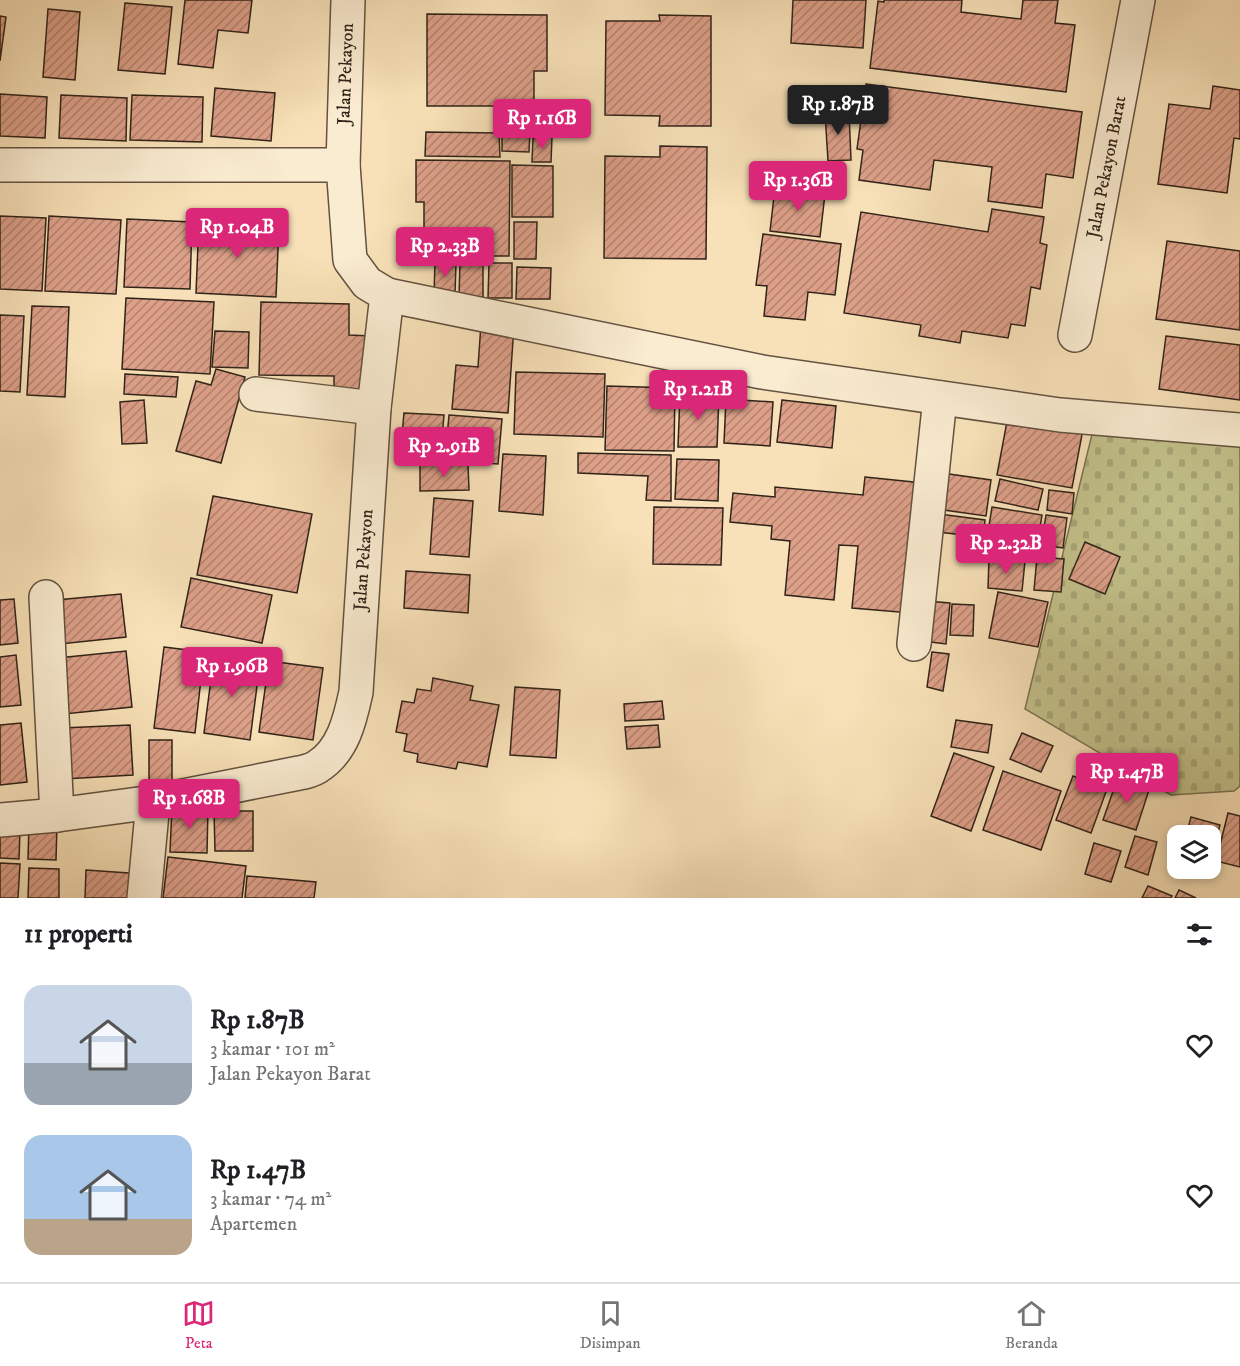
<!DOCTYPE html>
<html lang="id">
<meta charset="utf-8">
<style>
:root{--surface:#fff;--page:#f2f2f2;--text:#202124;--muted:#757577;--line:#e0e0e0;--accent:#db2777}
body{margin:0;font-family:"IM FELL DW Pica",serif;background:var(--page);color:var(--text);height:100vh;display:flex;flex-direction:column;font-size:22px;white-space:nowrap}
*{box-sizing:border-box;margin:0}
p{font-size:20px;color:var(--muted)}
.icon{flex:none;width:33px;height:33px;fill:none;stroke:currentColor;stroke-width:2;stroke-linecap:round;stroke-linejoin:round}
.map{position:relative;height:898px;overflow:hidden}
.drawer{display:flex;flex-direction:column;background:var(--surface);flex:1}
.drawer>*{flex:none}
.fabs{position:absolute;left:1167px;top:825px;display:grid;gap:12px}
.fabs a{display:grid;place-items:center;width:54px;height:54px;border-radius:12px;background:var(--surface);box-shadow:0 3px 9px #0003;font-size:30px}
.price{position:absolute;translate:-50% -51px;padding:0 14px;border-radius:6px;background:var(--accent);color:#fff;font-size:20px;line-height:39px;filter:drop-shadow(0 2px 3px #0008)}
.price::after{content:'';position:absolute;left:50%;top:36px;width:18px;height:14px;margin-left:-9px;background:inherit;clip-path:polygon(0 0,100% 0,50% 100%)}
.price.selected{background:#222;color:#fff}
ul{padding:0;list-style:none}
li{display:flex;align-items:center;gap:18px;height:150px;padding:0 24px}
li span{display:grid;place-items:center;flex:none;width:168px;height:120px;border-radius:18px;color:#555}
li>.icon{margin-inline-start:auto}
span .icon{width:72px;height:72px;fill:#fffc;stroke-width:1}
li b{font-size:26px}
h2{display:flex;justify-content:space-between;align-items:center;height:72px;padding:0 24px;font-size:26px}
.dock{display:flex;justify-content:space-around;align-items:center;height:84px;border-top:2px solid var(--line);background:var(--surface);font-size:16px;color:var(--muted)}
.dock a{display:grid;justify-items:center;gap:3px}
.dock .selected{color:var(--accent)}
.map>svg:first-child{display:block}
.cemetery{fill:url(#cemetery-stones);stroke:#7a7252;stroke-width:1.5}
.building{fill:url(#building-hatch);stroke:#312319;stroke-width:1.5}
.lines{fill:none;stroke-linecap:round;stroke-linejoin:round}
.minor-casing{stroke:#635241;stroke-width:36}
.minor{stroke:#faecd1;stroke-width:33}
.labels{text-anchor:middle;dominant-baseline:central;stroke-width:4.5;stroke-linejoin:round;paint-order:stroke}
.street-label{font-size:18px;fill:#312319;stroke:#faecd1}
</style>
<div class="map">
<svg width="1240" height="898" viewBox="0 0 1240 898">
<defs>
<pattern id="cemetery-stones" width="16" height="16" patternUnits="userSpaceOnUse" patternTransform="scale(1.5)"><rect width="16" height="16" fill="#c3c18b"/><path d="M2 7V4a2 2 0 0 1 4 0v3zM10 15v-3a2 2 0 0 1 4 0v3z" fill="#a8a677"/></pattern>
<pattern id="building-hatch" width="6" height="6" patternUnits="userSpaceOnUse" patternTransform="scale(1.5)"><rect width="6" height="6" fill="#dda089"/><path d="M-1 1l2-2M0 6l6-6M5 7l2-2" fill="none" stroke="#b4826f"/></pattern>
</defs>
<rect width="100%" height="100%" fill="#f8e1b8"/>
<filter id="stains"><feTurbulence type="fractalNoise" baseFrequency=".00333" numOctaves="4"/><feColorMatrix values="0 0 0 0 .2 0 0 0 0 .09 0 0 0 0 .02 0 0 0 .5 -.17"/></filter>
<radialGradient id="worn" r=".72"><stop offset=".6" stop-color="#630" stop-opacity="0"/><stop offset="1" stop-color="#630" stop-opacity=".3"/></radialGradient>
<path class="cemetery" d="M 1094,426 L 1240,442 L 1240,786 L 1234,791 L 1171,795 L 1025,709 Z"/>
<g class="building">
<path d="M 185,0 L 252,0 L 248,33 L 218,30 L 213,68 L 178,64 Z"/>
<path d="M 793,0 L 866,0 L 863,48 L 791,43 Z"/>
<path d="M 884,0 L 962,0 L 961,12 L 1021,19 L 1023,0 L 1058,0 L 1055,23 L 1075,25 L 1066,92 L 870,68 L 878,1 L 884,2 Z"/>
<path d="M 125,3 L 172,7 L 165,74 L 118,70 Z"/>
<path d="M 48,9 L 80,12 L 75,80 L 43,77 Z"/>
<path d="M 427,14 L 547,15 L 547,71 L 534,71 L 534,106 L 427,106 Z"/>
<path d="M 659,15 L 711,16 L 711,126 L 659,126 L 660,116 L 605,115 L 606,21 L 660,21 Z"/>
<path d="M 0,16 L 6,17 L 0,61 Z"/>
<path d="M 866,84 L 1082,112 L 1073,178 L 1046,174 L 1042,208 L 988,201 L 992,167 L 934,160 L 930,190 L 859,180 L 863,150 L 857,149 Z"/>
<path d="M 1213,86 L 1240,90 L 1240,139 L 1234,138 L 1227,193 L 1158,184 L 1169,104 L 1210,109 Z"/>
<path d="M 215,88 L 275,93 L 271,141 L 211,136 Z"/>
<path d="M 0,94 L 47,97 L 45,138 L 0,136 Z"/>
<path d="M 61,95 L 127,98 L 126,141 L 59,138 Z"/>
<path d="M 132,95 L 203,97 L 202,142 L 130,140 Z"/>
<path d="M 849,112 L 851,160 L 828,161 L 825,113 Z"/>
<path d="M 502,129 L 530,130 L 529,152 L 502,151 Z"/>
<path d="M 426,132 L 499,133 L 500,157 L 425,156 Z"/>
<path d="M 552,137 L 551,162 L 532,162 L 533,138 Z"/>
<path d="M 660,146 L 707,147 L 706,259 L 604,258 L 605,156 L 660,157 Z"/>
<path d="M 416,160 L 510,161 L 509,256 L 429,256 L 429,230 L 424,230 L 424,202 L 416,202 Z"/>
<path d="M 512,165 L 553,166 L 553,217 L 512,217 Z"/>
<path d="M 775,188 L 825,194 L 820,237 L 770,231 Z"/>
<path d="M 992,209 L 1044,217 L 1040,243 L 1047,245 L 1040,289 L 1031,287 L 1025,326 L 1011,324 L 1008,338 L 962,331 L 960,343 L 919,336 L 921,325 L 844,313 L 861,212 L 988,232 Z"/>
<path d="M 0,216 L 46,218 L 42,291 L 0,289 Z"/>
<path d="M 49,216 L 121,220 L 116,294 L 45,291 Z"/>
<path d="M 127,219 L 192,222 L 190,289 L 124,287 Z"/>
<path d="M 199,221 L 279,225 L 276,297 L 196,293 Z"/>
<path d="M 514,222 L 537,222 L 536,259 L 514,259 Z"/>
<path d="M 763,234 L 841,244 L 835,295 L 808,292 L 805,320 L 764,316 L 767,286 L 756,285 Z"/>
<path d="M 1167,241 L 1240,251 L 1240,330 L 1156,319 Z"/>
<path d="M 435,262 L 456,262 L 455,294 L 434,294 Z"/>
<path d="M 489,263 L 512,263 L 512,298 L 488,298 Z"/>
<path d="M 460,264 L 483,264 L 483,297 L 459,296 Z"/>
<path d="M 517,267 L 551,268 L 550,299 L 516,299 Z"/>
<path d="M 126,298 L 214,302 L 210,374 L 122,369 Z"/>
<path d="M 261,302 L 349,304 L 349,335 L 371,336 L 370,390 L 334,389 L 334,376 L 259,375 Z"/>
<path d="M 32,306 L 69,307 L 65,397 L 27,395 Z"/>
<path d="M 0,315 L 24,316 L 20,392 L 0,391 Z"/>
<path d="M 481,324 L 514,326 L 508,413 L 452,409 L 456,365 L 478,367 Z"/>
<path d="M 215,331 L 249,332 L 248,368 L 212,367 Z"/>
<path d="M 1166,336 L 1240,345 L 1240,400 L 1159,389 Z"/>
<path d="M 216,369 L 245,377 L 221,463 L 176,451 L 196,381 L 211,385 Z"/>
<path d="M 516,372 L 605,374 L 603,437 L 514,434 Z"/>
<path d="M 125,374 L 178,377 L 176,397 L 124,394 Z"/>
<path d="M 607,386 L 675,388 L 674,451 L 605,450 Z"/>
<path d="M 680,394 L 719,395 L 717,447 L 678,447 Z"/>
<path d="M 726,399 L 773,402 L 770,446 L 724,443 Z"/>
<path d="M 144,400 L 147,443 L 122,444 L 120,402 Z"/>
<path d="M 782,400 L 836,406 L 832,448 L 777,442 Z"/>
<path d="M 404,413 L 444,415 L 441,448 L 401,445 Z"/>
<path d="M 449,415 L 502,419 L 498,464 L 445,460 Z"/>
<path d="M 1008,416 L 1083,429 L 1072,488 L 997,475 Z"/>
<path d="M 578,453 L 671,455 L 671,501 L 646,500 L 648,476 L 578,473 Z"/>
<path d="M 503,454 L 546,456 L 543,515 L 499,511 Z"/>
<path d="M 677,459 L 719,460 L 718,501 L 675,499 Z"/>
<path d="M 468,464 L 469,490 L 420,491 L 420,465 Z"/>
<path d="M 942,473 L 991,480 L 986,516 L 937,509 Z"/>
<path d="M 865,477 L 923,483 L 911,613 L 852,608 L 858,546 L 839,545 L 834,600 L 785,595 L 790,541 L 771,539 L 772,526 L 730,522 L 733,493 L 775,497 L 775,487 L 863,495 Z"/>
<path d="M 1000,479 L 1043,489 L 1038,510 L 995,501 Z"/>
<path d="M 1049,490 L 1074,493 L 1072,514 L 1047,510 Z"/>
<path d="M 213,496 L 312,514 L 297,593 L 197,575 Z"/>
<path d="M 434,498 L 473,501 L 469,557 L 430,554 Z"/>
<path d="M 654,507 L 723,508 L 721,565 L 653,564 Z"/>
<path d="M 992,507 L 1042,515 L 1036,553 L 986,545 Z"/>
<path d="M 939,514 L 985,520 L 983,537 L 937,532 Z"/>
<path d="M 1046,515 L 1067,518 L 1063,548 L 1041,545 Z"/>
<path d="M 1085,542 L 1120,557 L 1105,594 L 1069,579 Z"/>
<path d="M 1037,557 L 1064,559 L 1061,592 L 1034,590 Z"/>
<path d="M 989,559 L 1025,561 L 1022,591 L 988,588 Z"/>
<path d="M 406,571 L 470,575 L 468,613 L 404,608 Z"/>
<path d="M 191,578 L 272,595 L 262,643 L 181,627 Z"/>
<path d="M 998,592 L 1048,602 L 1038,647 L 989,638 Z"/>
<path d="M 121,594 L 126,637 L 60,644 L 56,600 Z"/>
<path d="M 14,599 L 18,643 L 0,645 L 0,600 Z"/>
<path d="M 926,601 L 950,603 L 946,644 L 923,641 Z"/>
<path d="M 952,604 L 974,605 L 973,636 L 950,635 Z"/>
<path d="M 164,647 L 204,652 L 195,733 L 154,728 Z"/>
<path d="M 126,651 L 132,707 L 64,714 L 58,658 Z"/>
<path d="M 932,652 L 949,654 L 943,691 L 927,687 Z"/>
<path d="M 16,655 L 21,705 L 0,707 L 0,657 Z"/>
<path d="M 214,656 L 260,663 L 250,740 L 204,733 Z"/>
<path d="M 269,661 L 323,668 L 313,740 L 259,732 Z"/>
<path d="M 433,678 L 473,686 L 470,700 L 499,705 L 487,767 L 458,762 L 456,769 L 417,762 L 418,754 L 404,751 L 407,734 L 396,732 L 402,701 L 414,703 L 417,689 L 431,691 Z"/>
<path d="M 515,687 L 560,690 L 556,758 L 510,755 Z"/>
<path d="M 662,701 L 664,719 L 625,721 L 624,704 Z"/>
<path d="M 956,720 L 992,725 L 988,753 L 951,747 Z"/>
<path d="M 21,723 L 27,782 L 0,785 L 0,725 Z"/>
<path d="M 130,725 L 133,775 L 64,779 L 62,728 Z"/>
<path d="M 658,725 L 660,747 L 627,749 L 625,727 Z"/>
<path d="M 1022,733 L 1053,746 L 1041,772 L 1010,759 Z"/>
<rect x="149" y="740" width="23" height="40"/>
<path d="M 954,753 L 994,767 L 971,831 L 931,816 Z"/>
<path d="M 1003,771 L 1061,791 L 1041,850 L 983,830 Z"/>
<path d="M 1073,776 L 1107,789 L 1091,833 L 1056,820 Z"/>
<path d="M 1118,777 L 1150,787 L 1136,830 L 1103,820 Z"/>
<path d="M 172,807 L 208,808 L 207,853 L 170,852 Z"/>
<path d="M 214,811 L 253,811 L 253,851 L 215,851 Z"/>
<path d="M 1228,813 L 1240,816 L 1240,867 L 1216,861 Z"/>
<path d="M 1191,817 L 1220,825 L 1210,861 L 1210,836 L 1186,836 Z"/>
<path d="M 29,823 L 57,824 L 56,860 L 28,859 Z"/>
<path d="M 0,829 L 20,830 L 19,859 L 0,858 Z"/>
<path d="M 1135,836 L 1157,842 L 1148,875 L 1125,867 Z"/>
<path d="M 1094,843 L 1121,851 L 1111,882 L 1085,874 Z"/>
<path d="M 168,857 L 246,866 L 242,898 L 163,898 Z"/>
<path d="M 0,863 L 20,864 L 18,898 L 0,898 Z"/>
<path d="M 29,868 L 59,869 L 59,898 L 28,898 Z"/>
<path d="M 1178,868 L 1208,868 L 1206,876 Z"/>
<path d="M 86,870 L 143,874 L 141,898 L 85,898 Z"/>
<path d="M 247,876 L 316,882 L 314,898 L 245,898 Z"/>
<path d="M 1148,886 L 1172,896 L 1171,898 L 1142,898 Z"/>
<path d="M 1179,890 L 1196,898 L 1175,898 Z"/>
</g>
<g class="lines">
<defs>
<g id="minor">
<path d="M 0,165 L 343,165"/>
<path d="M 387,295 L 762,372 L 1060,415 L 1240,430"/>
<path d="M 1075,335 L 1138,0"/>
<path d="M 256,394 L 374,408"/>
<path d="M 46,597 L 57,815"/>
<path d="M 914,644 L 940,398"/>
<path d="M 0,820 L 57,815 L 153,802 L 299,773 C 305,772 312,770 317,767 C 343,751 350,720 356,692 L 374,408 L 387,295 L 367,283 L 350,260 L 343,165 L 348,0"/>
<path d="M 144,898 L 153,802"/>
</g>
</defs>
<use href="#minor" class="minor-casing"/>
<use href="#minor" class="minor"/>
</g>
<g class="labels">
<g class="street-label">
<text transform="translate(346 74) rotate(-88)">Jalan Pekayon</text>
<text transform="translate(1107 167) rotate(-79)">Jalan Pekayon Barat</text>
<text transform="translate(364 560) rotate(-86)">Jalan Pekayon</text>
</g>
</g>
<rect width="100%" height="100%" filter="url(#stains)"/>
<rect width="100%" height="100%" fill="url(#worn)"/>
</svg>
<div class="fabs">
<a><svg class="icon" aria-label="layers" viewBox="0 0 24 24"><path d="M12 4l9 5-9 5-9-5zM3 14l9 5 9-5"/></svg></a>
</div>
<b class="price selected" style="left:838px;top:136px">Rp 1.87B</b>
<b class="price" style="left:542px;top:150px">Rp 1.16B</b>
<b class="price" style="left:798px;top:212px">Rp 1.36B</b>
<b class="price" style="left:237px;top:259px">Rp 1.04B</b>
<b class="price" style="left:445px;top:278px">Rp 2.33B</b>
<b class="price" style="left:698px;top:421px">Rp 1.21B</b>
<b class="price" style="left:444px;top:478px">Rp 2.91B</b>
<b class="price" style="left:1006px;top:575px">Rp 2.32B</b>
<b class="price" style="left:232px;top:698px">Rp 1.96B</b>
<b class="price" style="left:1127px;top:804px">Rp 1.47B</b>
<b class="price" style="left:189px;top:830px">Rp 1.68B</b>
</div>
<section class="drawer">
<h2>11 properti<svg class="icon" aria-label="filters" viewBox="0 0 24 24"><path d="M4 7h16M4 17h16"/><circle cx="9" cy="7" r="2"/><circle cx="15" cy="17" r="2"/></svg></h2>
<ul>
<li><span style="background:linear-gradient(#c9d6e8 65%,#9aa5b1 0)"><svg class="icon" aria-label="home" viewBox="0 0 24 24"><path d="M3 11l9-7 9 7M6 9v11h12V9"/></svg></span><div><b>Rp 1.87B</b><p>3 kamar · 101 m²</p><p>Jalan Pekayon Barat</p></div><svg class="icon" aria-label="heart" viewBox="0 0 24 24"><path d="M12 20l-8-8c-3-5 5-10 8-4 3-6 11-1 8 4z"/></svg></li>
<li><span style="background:linear-gradient(#a9c7e8 70%,#b9a48a 0)"><svg class="icon" aria-label="home" viewBox="0 0 24 24"><path d="M3 11l9-7 9 7M6 9v11h12V9"/></svg></span><div><b>Rp 1.47B</b><p>3 kamar · 74 m²</p><p>Apartemen</p></div><svg class="icon" aria-label="heart" viewBox="0 0 24 24"><path d="M12 20l-8-8c-3-5 5-10 8-4 3-6 11-1 8 4z"/></svg></li>
</ul>
</section>
<nav class="dock">
<a class="selected"><svg class="icon" aria-label="map" viewBox="0 0 24 24"><path d="M3 6l6-2 6 2 6-2v14l-6 2-6-2-6 2zM9 4v14M15 6v14"/></svg>Peta</a>
<a><svg class="icon" aria-label="saved" viewBox="0 0 24 24"><path d="M7 4h10v16l-5-4-5 4z"/></svg>Disimpan</a>
<a><svg class="icon" aria-label="home" viewBox="0 0 24 24"><path d="M3 11l9-7 9 7M6 9v11h12V9"/></svg>Beranda</a>
</nav>
